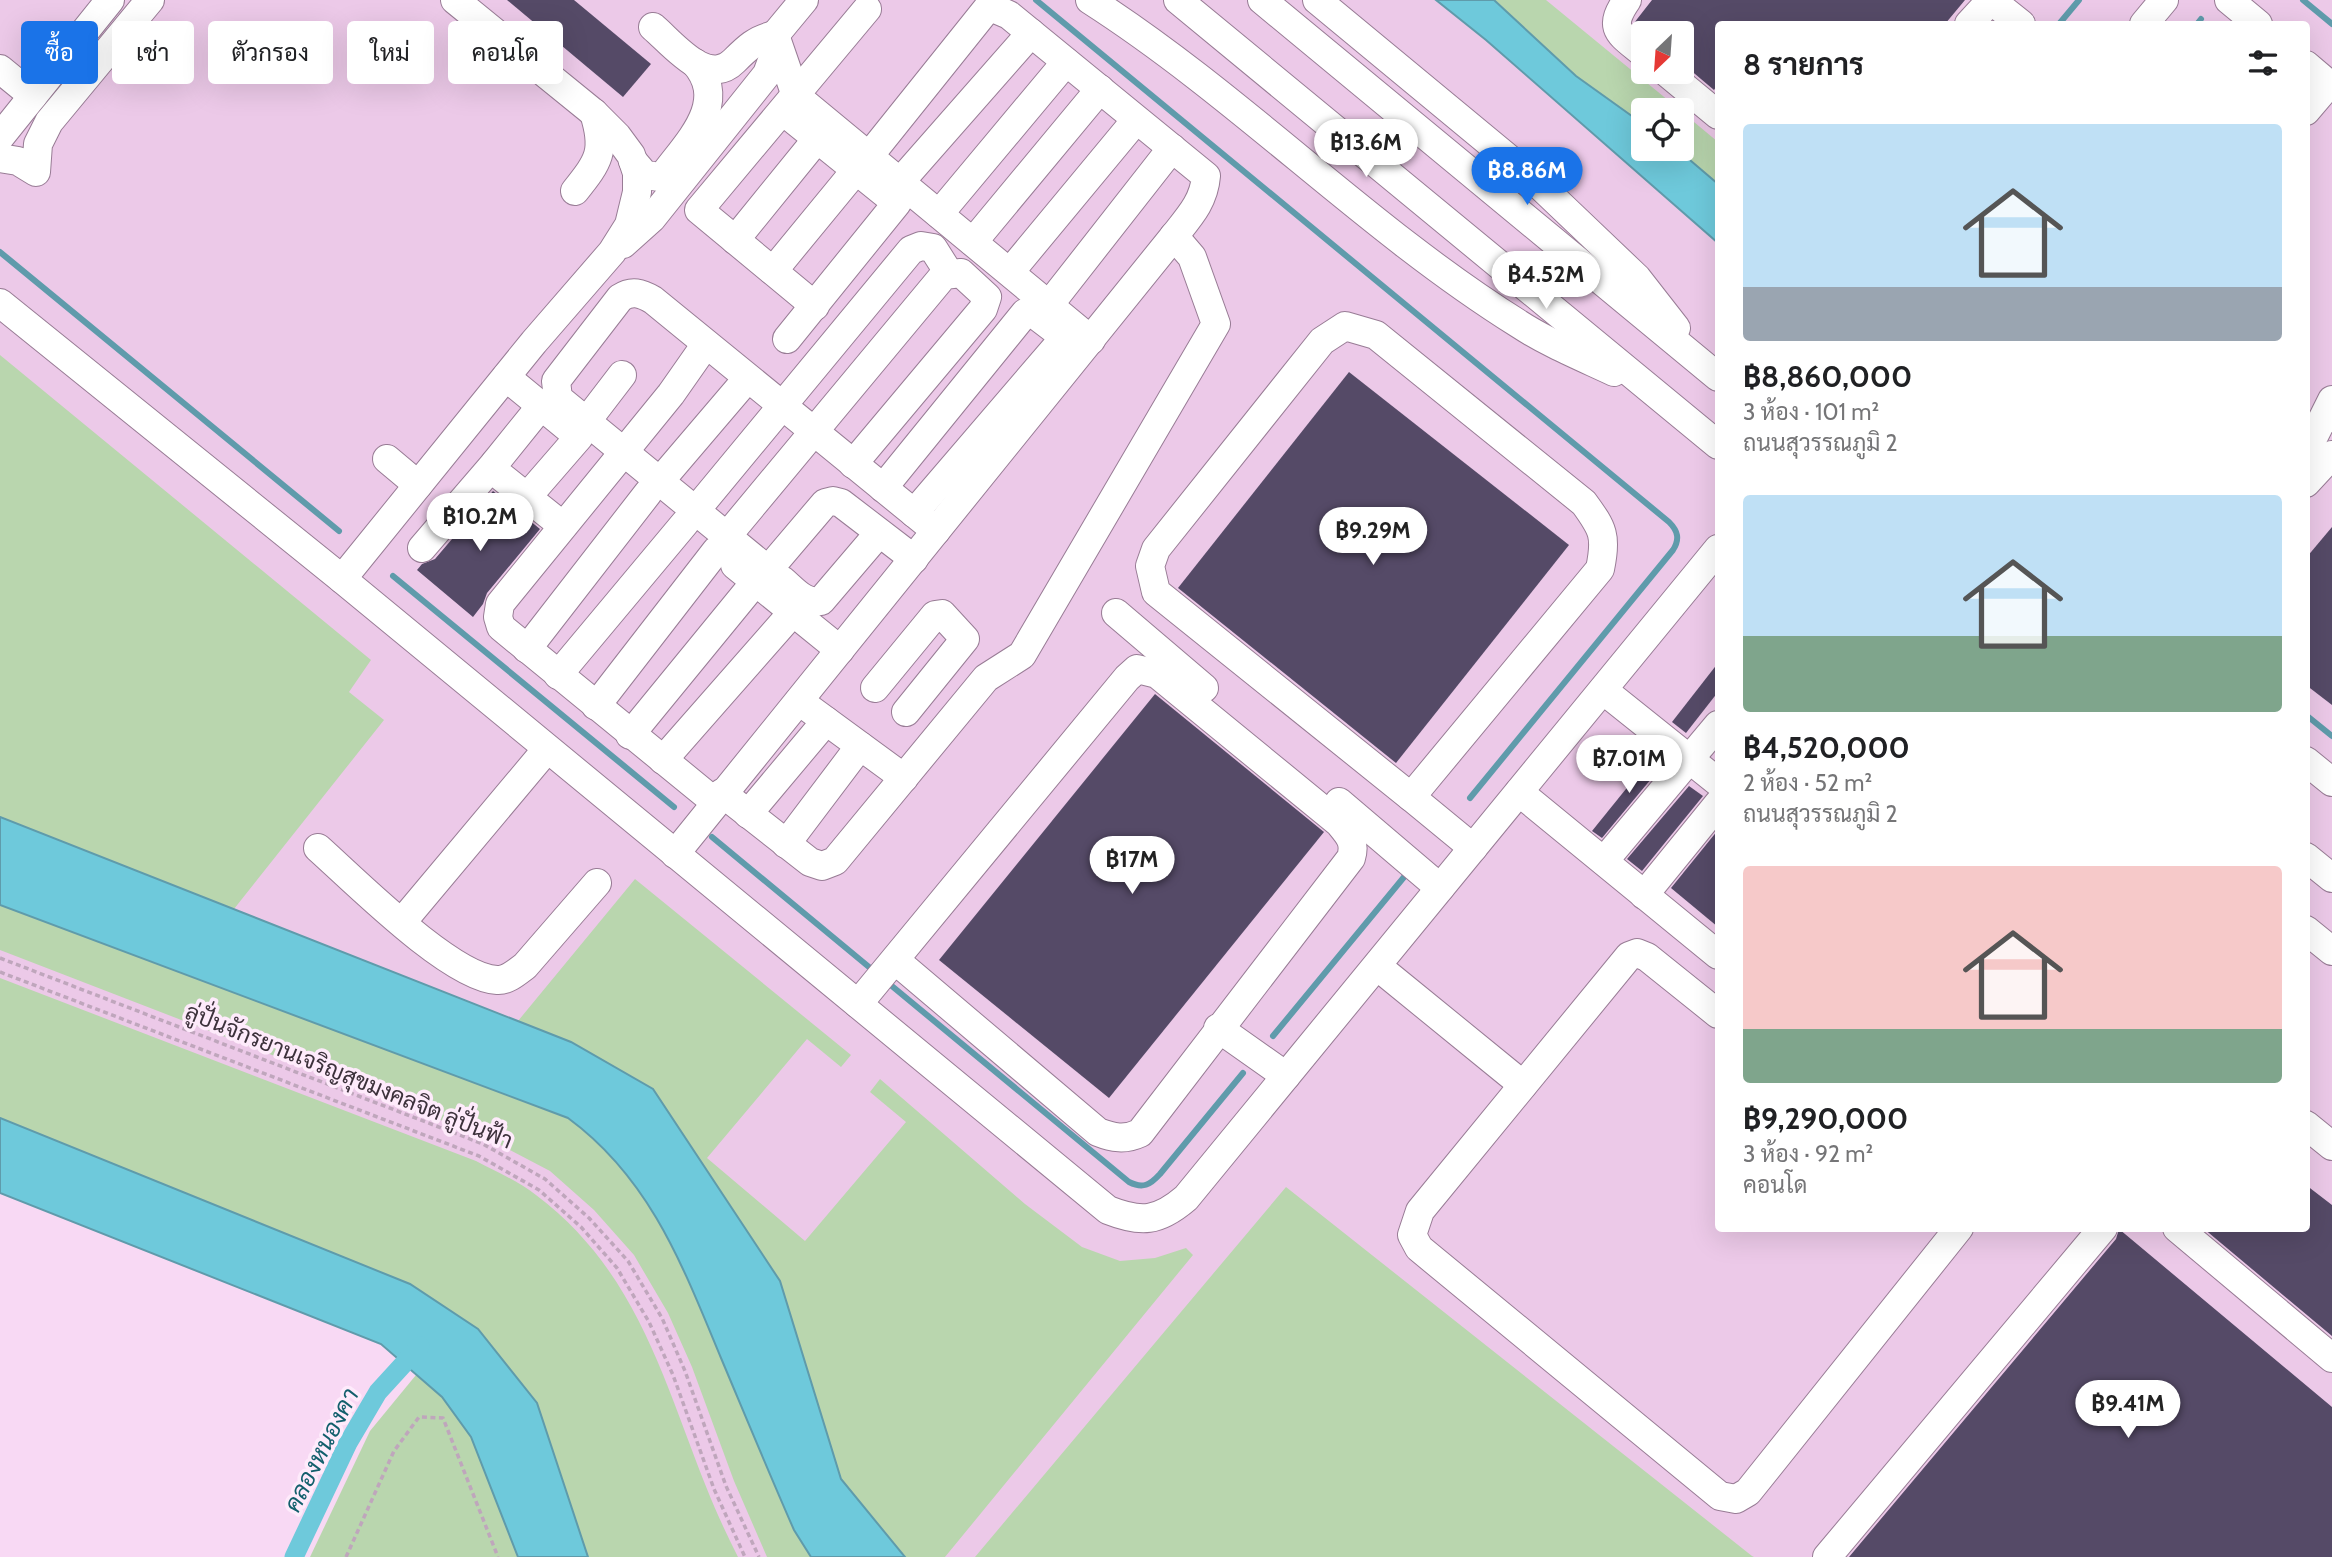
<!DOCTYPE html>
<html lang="th">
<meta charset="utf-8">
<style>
:root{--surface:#fff;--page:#f2f2f2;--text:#202124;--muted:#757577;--accent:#1a73e8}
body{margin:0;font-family:Cabin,Sarabun,sans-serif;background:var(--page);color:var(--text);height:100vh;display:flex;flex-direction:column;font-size:26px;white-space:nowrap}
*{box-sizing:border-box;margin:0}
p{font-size:23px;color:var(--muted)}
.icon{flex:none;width:38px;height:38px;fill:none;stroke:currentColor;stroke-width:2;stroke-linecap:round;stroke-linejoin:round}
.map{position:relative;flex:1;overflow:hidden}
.side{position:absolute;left:1715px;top:21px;width:595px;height:1211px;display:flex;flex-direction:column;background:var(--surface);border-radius:7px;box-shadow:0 7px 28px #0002}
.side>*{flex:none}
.guide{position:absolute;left:21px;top:21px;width:665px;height:63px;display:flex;gap:14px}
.needle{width:46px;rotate:205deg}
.tools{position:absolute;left:1631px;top:21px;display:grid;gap:14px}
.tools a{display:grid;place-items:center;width:63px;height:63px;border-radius:7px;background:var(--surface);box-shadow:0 7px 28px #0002;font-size:35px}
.price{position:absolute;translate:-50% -60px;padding:0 16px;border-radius:24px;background:#fff;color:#222;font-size:23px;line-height:46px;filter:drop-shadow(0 2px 4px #0008)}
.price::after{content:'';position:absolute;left:50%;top:42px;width:21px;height:16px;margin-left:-10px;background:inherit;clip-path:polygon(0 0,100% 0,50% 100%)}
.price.selected{background:var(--accent);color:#fff}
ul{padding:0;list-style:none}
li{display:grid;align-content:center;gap:14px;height:371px;padding:0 28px}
li span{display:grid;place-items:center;height:217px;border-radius:7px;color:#555}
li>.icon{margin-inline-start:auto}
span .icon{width:126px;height:126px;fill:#fffc;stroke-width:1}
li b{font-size:30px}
h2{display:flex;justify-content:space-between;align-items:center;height:84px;padding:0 28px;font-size:30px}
.tag{padding:0 24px;border-radius:7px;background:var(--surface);box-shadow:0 7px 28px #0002;font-size:24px;line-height:63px}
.tag.selected{background:var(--accent);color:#fff}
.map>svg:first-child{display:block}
.built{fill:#ecc9e8;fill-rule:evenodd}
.green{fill:#b9d6ae}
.water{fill:#6ec9db;stroke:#5f9bab;stroke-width:2}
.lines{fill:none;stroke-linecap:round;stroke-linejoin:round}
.stream{stroke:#5f9bab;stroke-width:6}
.canal{stroke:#6ec9db;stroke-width:19}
.building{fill:#554a67}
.minor-casing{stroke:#987c95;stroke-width:30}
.path{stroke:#bfa6bc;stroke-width:3.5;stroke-dasharray:5 3.5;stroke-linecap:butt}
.minor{stroke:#fff;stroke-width:28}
.labels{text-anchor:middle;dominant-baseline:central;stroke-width:7;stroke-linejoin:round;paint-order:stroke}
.street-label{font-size:23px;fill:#3c313b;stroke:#feebfb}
.water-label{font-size:24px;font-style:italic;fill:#125f6c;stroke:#feebfb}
</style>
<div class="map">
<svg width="2332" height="1557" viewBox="0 0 2332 1557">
<rect width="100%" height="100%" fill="#f8d9f4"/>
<path class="built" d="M 0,0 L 2332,0 L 2332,1557 L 647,1557 L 606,1455 L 0,1065 ZM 1718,24 L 2306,24 L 2306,1228 L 1718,1228 ZM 1643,33 L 1682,33 L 1682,72 L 1643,72 ZM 1643,110 L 1682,110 L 1682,149 L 1643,149 Z"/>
<g class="green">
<path d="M 1494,0 L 1546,0 L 1680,110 L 1643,110 L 1643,124 L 1576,76 Z"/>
<path d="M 1682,112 L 1718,142 L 1718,184 L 1677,149 L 1682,149 Z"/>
<path d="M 0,355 L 371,660 L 349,692 L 384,720 L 234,909 L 0,817 Z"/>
<path d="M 635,879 L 851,1055 L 841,1067 L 807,1039 L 707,1158 L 805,1241 L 906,1122 L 870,1092 L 880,1079 L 1025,1204 L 1082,1247 L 1120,1261 L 1155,1258 L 1186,1248 L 1193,1255 L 945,1557 L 905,1557 L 841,1479 L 780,1281 L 518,1021 Z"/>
<path d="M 0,905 L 568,1118 C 652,1180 683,1266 721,1358 C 745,1415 769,1473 794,1530 L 811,1557 L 767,1557 L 734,1481 L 692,1367 L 668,1313 L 634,1255 L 594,1210 L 550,1171 L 487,1138 L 0,950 Z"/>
<path d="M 0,978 L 476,1161 C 497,1172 518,1181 536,1195 C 637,1271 663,1379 707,1489 C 716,1512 727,1535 738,1557 L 588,1557 L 537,1403 L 478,1329 L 410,1284 L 0,1118 Z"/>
<path d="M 1286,1187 L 1752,1556 L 1754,1557 L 975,1557 Z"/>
<path d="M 416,1375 L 442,1397 L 471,1437 L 518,1557 L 310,1557 L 370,1431 Z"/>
</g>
<g class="water">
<path d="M 1436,0 L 1494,0 L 1576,76 L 1643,124 L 1643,149 L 1677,149 L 1718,184 L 1718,243 L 1486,40 Z"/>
<path d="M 0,817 L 571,1042 L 653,1089 L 780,1281 L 841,1479 L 905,1557 L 811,1557 L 794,1530 C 769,1473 745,1415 721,1358 C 683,1267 651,1179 568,1118 L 0,905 Z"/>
<path d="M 0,1118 L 410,1284 L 478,1329 L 537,1403 L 588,1557 L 518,1557 L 471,1437 L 442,1397 L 381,1344 L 0,1193 Z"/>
</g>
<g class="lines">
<g class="stream">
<path d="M 1036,0 L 1669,522 C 1678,531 1680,539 1673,550 L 1470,798"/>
<path d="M 2303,0 L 2332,24"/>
<path d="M 2059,24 L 2079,0"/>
<path d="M 2197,24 L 2201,19"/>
<path d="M 0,252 L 339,531"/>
<path d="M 393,576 L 674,807"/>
<path d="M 2306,715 L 2332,736"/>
<path d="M 712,837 L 869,967"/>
<path d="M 887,982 L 1129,1182 C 1143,1189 1150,1185 1160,1174 L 1243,1073"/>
<path d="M 1273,1036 L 1409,871"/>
</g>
<path class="canal" d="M 294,1557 L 348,1443 L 378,1392 L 420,1346"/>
</g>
<g class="building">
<path d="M 507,0 L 574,0 L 651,64 L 623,97 Z"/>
<path d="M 1652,0 L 1965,0 L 1945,24 L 1718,24 L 1718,84 L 1714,90 L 1682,63 L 1682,33 L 1645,33 L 1634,23 Z"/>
<path d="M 1349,372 L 1569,545 L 1396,763 L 1178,588 Z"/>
<path d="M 493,491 L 540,529 L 487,593 L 483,604 L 473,617 L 417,570 L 422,564 L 435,559 Z"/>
<path d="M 2332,527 L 2332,705 L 2306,685 L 2306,558 Z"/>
<path d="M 1718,663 L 1718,692 L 1686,733 L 1672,722 Z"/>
<path d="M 1155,694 L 1324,832 L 1109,1098 L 939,960 Z"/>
<path d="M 1655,753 L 1666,761 L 1602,838 L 1592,831 Z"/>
<path d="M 1689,786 L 1703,796 L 1642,871 L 1627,859 Z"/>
<path d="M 1718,830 L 1718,927 L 1671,888 Z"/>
<path d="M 2306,1185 L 2332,1205 L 2332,1336 L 2203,1228 L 2306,1228 Z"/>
<path d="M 2119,1229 L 2332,1407 L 2332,1557 L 1849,1557 L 2116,1239 Z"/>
</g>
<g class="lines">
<defs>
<g id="minor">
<path d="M 1090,0 C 1241,97 1367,229 1519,324 C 1548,343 1582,357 1614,372"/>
<path d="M 1178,0 L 1718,445"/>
<path d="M 1262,0 L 1718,377"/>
<path d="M 1317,0 L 1531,177 L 1637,278 L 1676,328"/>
<path d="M 1627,0 C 1607,29 1619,33 1643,53"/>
<path d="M 1991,0 L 2021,24"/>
<path d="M 2229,0 L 2258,24"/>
<path d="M 1969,24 L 1991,0"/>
<path d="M 2144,24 L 2164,0"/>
<path d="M 653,27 C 673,44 707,88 734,61 C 747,48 756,39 775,35 L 796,96 L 1091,340"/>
<path d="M 2306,65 L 2332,87"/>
<path d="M 0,69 L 33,96"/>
<path d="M 1666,72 L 1718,115"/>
<path d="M 783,111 L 897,203 L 787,339"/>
<path d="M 2306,111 L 2329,84"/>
<path d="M 0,137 L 110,0"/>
<path d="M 0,158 L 18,161 L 36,172 L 38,144 L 49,122 L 150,0"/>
<path d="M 633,161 L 645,175 L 660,177 L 666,172 C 690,140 729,102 695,63"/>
<path d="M 900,182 L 1031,33"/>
<path d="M 575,191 C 599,161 606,151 594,113"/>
<path d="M 939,214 L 1066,62"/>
<path d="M 735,240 L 817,139"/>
<path d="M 973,242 L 1100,89"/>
<path d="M 623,244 L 652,218 L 767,74 L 774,55 L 775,35 L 804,0"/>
<path d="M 773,271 L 856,170"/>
<path d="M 1010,272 L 1136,120"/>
<path d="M 0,303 L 342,579 L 1108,1210 C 1141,1223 1158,1222 1186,1198 L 1718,549"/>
<path d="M 1049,305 L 1172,148"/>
<path d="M 815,306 L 699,210 L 867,9"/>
<path d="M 1345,326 L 1376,335 L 1584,503 C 1603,529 1607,536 1600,569 L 1411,797 L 1156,592 L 1150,566 L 1156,549 L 1322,341 Z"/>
<path d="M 706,344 L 671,394 L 500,604 L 498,617 L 501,627 L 715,802"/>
<path d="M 506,377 L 568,428"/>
<path d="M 541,406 L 495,463 L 498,474 L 563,526"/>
<path d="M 586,422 L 622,375"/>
<path d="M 2306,452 L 2332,400"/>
<path d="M 387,459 L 418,485"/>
<path d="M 660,481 L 747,379"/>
<path d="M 2306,483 L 2332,455"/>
<path d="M 883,488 L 1025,313 L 1033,313 L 1058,332"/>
<path d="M 527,497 L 579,437"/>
<path d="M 696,510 L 911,250 L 921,246 L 933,248 L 945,267 L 944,275"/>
<path d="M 914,513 L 1065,337"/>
<path d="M 727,536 L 944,275 L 961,273 L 987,297 L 983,309 L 853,464"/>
<path d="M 422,548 L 495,463"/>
<path d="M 914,559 L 841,503 L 833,501 L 825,503 L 768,570 L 558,398 L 556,381 L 620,298 C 632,290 641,293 653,300 L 936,531"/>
<path d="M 735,565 L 840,650"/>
<path d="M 342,579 L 534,342 L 612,252 L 629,225 L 637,192 L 637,173 L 631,155 L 617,136 L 594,113 L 455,0"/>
<path d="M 782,580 C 793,589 805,605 821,601 L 879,533"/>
<path d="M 1116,613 L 1204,688"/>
<path d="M 527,649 L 648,493"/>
<path d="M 558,675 L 685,523"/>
<path d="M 875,688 L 935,615 L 942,614 L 965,639 L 906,712"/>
<path d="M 1603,690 L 1718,782"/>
<path d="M 799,701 L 904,778"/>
<path d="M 596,706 L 716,551"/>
<path d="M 630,735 L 756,581"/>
<path d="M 663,760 L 793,612"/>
<path d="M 2306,761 L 2332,782"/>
<path d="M 1519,792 L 1718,955"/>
<path d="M 722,793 L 810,862 L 822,866 L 835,861 L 986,678 L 1022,655 L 1216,324 L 1192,257 L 1174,236"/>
<path d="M 1411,797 L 1473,848"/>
<path d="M 1339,802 L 1440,888"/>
<path d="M 748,814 L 826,721"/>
<path d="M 786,844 L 860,746"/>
<path d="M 318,848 C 354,880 451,978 497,980 C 507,981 517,972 525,966 L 597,883"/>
<path d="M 675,854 L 1174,236 C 1190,216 1204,201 1206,176 L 1009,15 L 995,9 L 986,10 L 869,156"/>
<path d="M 2306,857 L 2332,878"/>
<path d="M 1604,861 L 1718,725"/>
<path d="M 1644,895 L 1718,804"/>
<path d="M 402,922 L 547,749"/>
<path d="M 2306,930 L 2332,951"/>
<path d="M 1377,966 L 1523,1085"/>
<path d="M 858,1004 L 1127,678 L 1137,669 L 1157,674 L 1339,823 C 1349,835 1356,842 1351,858 L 1140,1133 C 1125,1140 1113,1138 1098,1132 L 895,960"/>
<path d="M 1718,1014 L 1647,957 L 1637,953 L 1629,956 L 1420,1211 L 1412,1235 L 1419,1248 L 1720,1496 L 1736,1499 L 1748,1492 L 1959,1228"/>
<path d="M 1218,1028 L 1286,1076"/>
<path d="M 2306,1125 L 2332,1146"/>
<path d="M 2177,1228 L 2332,1358"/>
<path d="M 1827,1557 L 2103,1228"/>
</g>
</defs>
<use href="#minor" class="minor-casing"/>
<g class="path">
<path d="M 0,958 L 483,1144 L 545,1179 L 589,1218 L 628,1261 L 662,1318 L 685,1371 L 726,1486 L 759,1557"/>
<path d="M 0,972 L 479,1156 L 539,1190 L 581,1227 L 617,1268 L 649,1322 L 673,1375 L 714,1489 L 745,1557"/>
<path d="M 346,1557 L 394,1451 L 419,1417 L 443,1418 L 498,1557"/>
</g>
<use href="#minor" class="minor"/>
</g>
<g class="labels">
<g class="street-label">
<text transform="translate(349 1076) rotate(22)">ลู่ปั่นจักรยานเจริญสุขมงคลจิต ลู่ปั่นฟ้า</text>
</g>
<g class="water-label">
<text transform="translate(321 1450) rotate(-63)">คลองหนองคา</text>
</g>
</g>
</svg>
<div class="tools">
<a><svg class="needle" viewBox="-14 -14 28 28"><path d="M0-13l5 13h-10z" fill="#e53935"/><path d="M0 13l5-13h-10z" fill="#757577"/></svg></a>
<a><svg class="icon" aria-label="locate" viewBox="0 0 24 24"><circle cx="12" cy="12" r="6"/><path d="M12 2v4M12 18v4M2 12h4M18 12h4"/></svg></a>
</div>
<b class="price" style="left:1366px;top:179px">฿13.6M</b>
<b class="price selected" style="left:1527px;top:207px">฿8.86M</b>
<b class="price" style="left:1546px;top:311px">฿4.52M</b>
<b class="price" style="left:480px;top:553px">฿10.2M</b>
<b class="price" style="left:1373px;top:567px">฿9.29M</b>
<b class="price" style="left:1629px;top:795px">฿7.01M</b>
<b class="price" style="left:1132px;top:896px">฿17M</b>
<b class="price" style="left:2128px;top:1440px">฿9.41M</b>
<div class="guide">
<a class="tag selected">ซื้อ</a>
<a class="tag">เช่า</a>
<a class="tag">ตัวกรอง</a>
<a class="tag">ใหม่</a>
<a class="tag">คอนโด</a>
</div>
<section class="side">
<h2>8 รายการ<svg class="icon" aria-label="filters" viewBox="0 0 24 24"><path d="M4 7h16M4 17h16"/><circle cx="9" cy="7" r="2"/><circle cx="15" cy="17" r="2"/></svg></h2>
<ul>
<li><span style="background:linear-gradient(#bfe0f5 75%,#9aa5b1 0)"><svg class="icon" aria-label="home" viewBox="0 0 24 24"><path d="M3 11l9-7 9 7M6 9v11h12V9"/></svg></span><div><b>฿8,860,000</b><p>3 ห้อง · 101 m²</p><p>ถนนสุวรรณภูมิ 2</p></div></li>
<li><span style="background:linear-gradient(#bfe0f5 65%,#7fa58c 0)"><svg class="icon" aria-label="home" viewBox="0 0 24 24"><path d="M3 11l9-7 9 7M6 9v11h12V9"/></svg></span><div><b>฿4,520,000</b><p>2 ห้อง · 52 m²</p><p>ถนนสุวรรณภูมิ 2</p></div></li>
<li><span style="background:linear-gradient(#f6c9c9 75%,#7fa58c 0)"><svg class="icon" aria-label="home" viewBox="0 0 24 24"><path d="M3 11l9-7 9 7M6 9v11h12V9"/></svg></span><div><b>฿9,290,000</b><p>3 ห้อง · 92 m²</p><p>คอนโด</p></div></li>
</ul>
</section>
</div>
